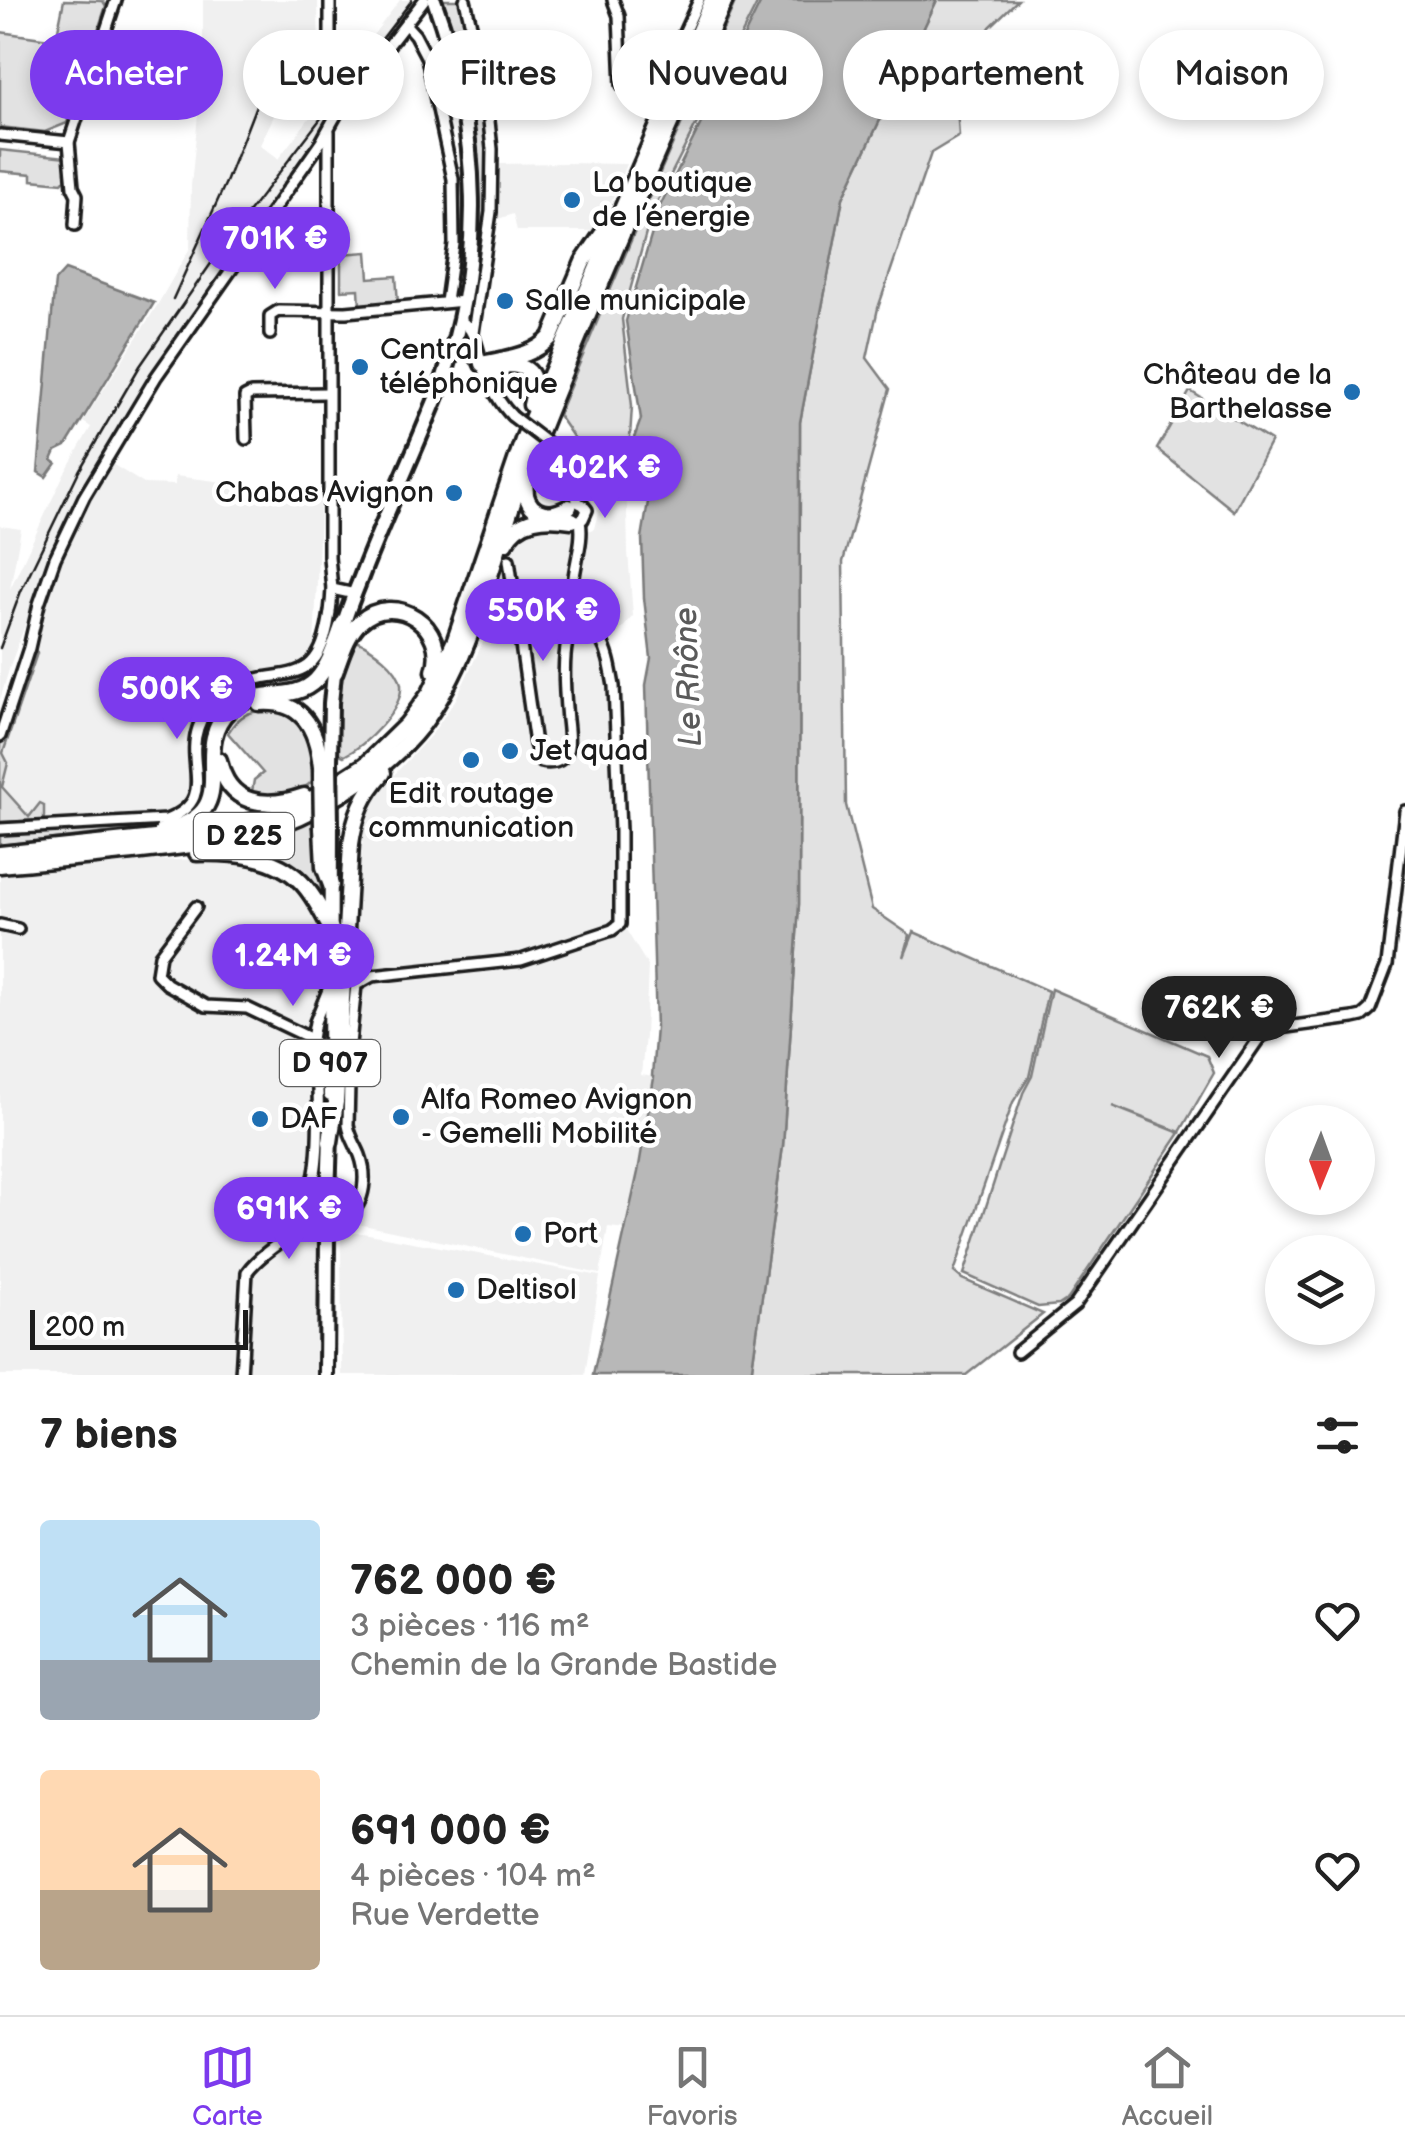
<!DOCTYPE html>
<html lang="fr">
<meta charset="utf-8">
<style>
:root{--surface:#fff;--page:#f2f2f2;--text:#222;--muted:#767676;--line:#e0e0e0;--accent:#7c3aed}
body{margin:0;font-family:"Balsamiq Sans",sans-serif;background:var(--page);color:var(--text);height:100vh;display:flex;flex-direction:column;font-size:38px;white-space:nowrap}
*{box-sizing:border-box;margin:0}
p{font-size:32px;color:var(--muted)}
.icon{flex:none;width:55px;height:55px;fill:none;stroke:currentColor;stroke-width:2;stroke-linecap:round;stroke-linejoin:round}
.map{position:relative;height:1375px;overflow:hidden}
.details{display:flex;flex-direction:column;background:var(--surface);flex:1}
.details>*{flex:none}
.top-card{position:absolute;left:30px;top:30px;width:1345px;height:90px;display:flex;gap:20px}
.needle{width:65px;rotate:181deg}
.controls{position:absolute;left:1265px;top:1105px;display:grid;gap:20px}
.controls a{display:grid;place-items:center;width:110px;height:110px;border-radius:50%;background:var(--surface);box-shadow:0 5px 15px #0003;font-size:50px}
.scale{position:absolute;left:30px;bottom:25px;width:218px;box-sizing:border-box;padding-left:10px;border:5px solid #1c1c1c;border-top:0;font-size:28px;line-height:35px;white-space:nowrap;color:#1c1c1c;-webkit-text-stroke:8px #fff;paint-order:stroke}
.price{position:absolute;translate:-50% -85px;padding:0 22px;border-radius:35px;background:var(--accent);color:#fff;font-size:32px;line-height:65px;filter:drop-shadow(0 2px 5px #0008)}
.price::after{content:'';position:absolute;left:50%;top:60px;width:30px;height:22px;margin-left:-15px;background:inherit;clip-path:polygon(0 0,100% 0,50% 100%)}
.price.on{background:#222;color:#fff}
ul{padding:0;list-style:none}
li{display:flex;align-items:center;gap:30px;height:250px;padding:0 40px}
li span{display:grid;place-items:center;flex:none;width:280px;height:200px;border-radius:10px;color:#555}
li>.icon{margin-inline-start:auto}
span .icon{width:120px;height:120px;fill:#fffc;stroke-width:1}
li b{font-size:42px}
h2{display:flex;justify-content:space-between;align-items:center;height:120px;padding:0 40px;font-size:42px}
.tag{padding:0 35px;border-radius:45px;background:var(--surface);box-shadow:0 5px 15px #0003;font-size:35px;line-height:90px}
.tag.on{background:var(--accent);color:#fff}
.tab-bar{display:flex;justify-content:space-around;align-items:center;height:140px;border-top:2px solid var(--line);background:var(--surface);font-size:28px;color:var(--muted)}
.tab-bar a{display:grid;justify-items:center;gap:5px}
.tab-bar .on{color:var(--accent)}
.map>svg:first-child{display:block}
.built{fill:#f0f0f0}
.green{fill:#e2e2e2;stroke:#7f7f7f;stroke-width:2.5}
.water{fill:#b8b8b8;stroke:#7a7a7a;stroke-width:2.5}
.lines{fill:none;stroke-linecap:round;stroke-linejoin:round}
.minor-casing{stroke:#1c1c1c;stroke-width:16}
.primary-casing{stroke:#1c1c1c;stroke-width:20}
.trunk-casing{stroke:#1c1c1c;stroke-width:21}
.minor{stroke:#fff;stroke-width:9}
.primary{stroke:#fff;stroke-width:12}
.trunk{stroke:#fff;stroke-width:14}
.rail{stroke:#1c1c1c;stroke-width:2.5}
.minor-bridge-casing{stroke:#1c1c1c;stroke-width:16;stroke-linecap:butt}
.primary-bridge-casing{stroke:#1c1c1c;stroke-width:20;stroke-linecap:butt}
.trunk-bridge-casing{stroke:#1c1c1c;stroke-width:21;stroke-linecap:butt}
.minor-bridge{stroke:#fff;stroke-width:9}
.primary-bridge{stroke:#fff;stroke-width:12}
.trunk-bridge{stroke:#fff;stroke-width:14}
.poi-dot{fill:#1f6fb2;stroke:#fff;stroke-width:4}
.labels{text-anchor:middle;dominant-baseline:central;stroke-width:9;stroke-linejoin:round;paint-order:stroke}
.shield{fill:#fff;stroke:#606060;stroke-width:2.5}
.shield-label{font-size:28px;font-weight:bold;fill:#1c1c1c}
.poi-label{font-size:30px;fill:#1c1c1c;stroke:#fff;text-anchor:start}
.water-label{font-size:32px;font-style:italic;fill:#5a5a5a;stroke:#fff}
</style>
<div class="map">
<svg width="1405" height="1375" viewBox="0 0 1405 1375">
<rect width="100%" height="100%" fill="#fff"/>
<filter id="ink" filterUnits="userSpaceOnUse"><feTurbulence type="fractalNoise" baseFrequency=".01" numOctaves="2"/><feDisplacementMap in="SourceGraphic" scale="20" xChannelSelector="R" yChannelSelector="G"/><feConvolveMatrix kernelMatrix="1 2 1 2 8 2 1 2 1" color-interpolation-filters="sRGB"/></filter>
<g filter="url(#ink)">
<g class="built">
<path d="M 203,0 L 318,0 L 319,74 L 308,73 L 302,76 L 281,101 L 260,145 L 278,159 L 400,0 L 420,0 L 320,129 L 123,417 L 94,465 L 71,509 L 39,587 L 10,666 L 0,700 L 0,526 L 21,529 L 10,589 L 64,474 L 91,427 L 83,422 L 158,304 L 190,248 L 191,186 L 203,63 Z"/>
<path d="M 565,163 L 626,164 L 600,231 L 517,231 L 513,214 L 492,221 L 495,164 Z"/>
<path d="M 109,462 L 144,484 L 175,485 L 175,476 L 321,494 L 314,646 L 311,653 L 302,663 L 292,668 L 247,675 L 222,684 L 203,702 L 196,711 L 188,732 L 187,756 L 190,791 L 187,799 L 174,813 L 0,824 L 0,756 L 31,659 L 45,605 L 45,591 L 89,498 Z"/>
<path d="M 598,467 L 626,473 L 628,552 L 633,616 L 602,652 L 611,711 L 616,917 L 611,923 L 530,952 L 506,957 L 351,972 L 364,825 L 371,803 L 380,790 L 432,734 L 456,699 L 485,638 L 495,589 L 510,541 L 529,525 L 568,524 L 576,534 L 594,529 L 599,509 L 601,489 Z"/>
<path d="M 234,858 L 284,872 L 297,884 L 318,917 L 321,928 L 321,1375 L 0,1375 L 0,871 L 86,863 Z"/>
<path d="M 625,928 L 648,966 L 645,1036 L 641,1075 L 654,1077 L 627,1229 L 608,1227 L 600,1274 L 358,1224 L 354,1191 L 359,1175 L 347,1139 L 353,1131 L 359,993 L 373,981 L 514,964 L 545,957 Z"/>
<path d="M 348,1233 L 363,1233 L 600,1276 L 585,1375 L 342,1375 L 341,1240 Z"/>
</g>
<g class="green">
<path d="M 64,0 L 103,1 L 106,6 L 67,123 L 45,132 L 0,127 L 0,32 L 56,40 Z"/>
<path d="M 441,0 L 462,0 L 481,75 L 489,153 L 487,215 L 484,219 L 476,283 L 473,283 C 470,253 478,221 479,190 C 481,125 461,61 441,0 Z"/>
<path d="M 736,0 L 759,0 L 652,212 L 622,319 L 632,406 L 630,437 L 621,465 L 592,464 L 558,415 L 651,193 Z"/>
<path d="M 937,0 L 1018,0 L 990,27 L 956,93 L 959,136 L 931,153 L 878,308 L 867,358 L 890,389 L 843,562 L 846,805 L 872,909 L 910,935 L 904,957 L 914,932 L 1048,991 L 1029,1077 L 1013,1102 L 954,1272 L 962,1279 L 1043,1314 L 966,1375 L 751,1375 L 783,1146 L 799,904 L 800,422 L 843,198 Z"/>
<path d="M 0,150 L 67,157 L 66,178 L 62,183 L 32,180 L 32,174 L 0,171 Z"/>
<path d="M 367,252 L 369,278 L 396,276 L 398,303 L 360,306 L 359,289 L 341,290 L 341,254 Z"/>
<path d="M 1190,391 L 1271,441 L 1234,511 L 1157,449 Z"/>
<path d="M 336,608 L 338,608 L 327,654 L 314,679 L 223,710 L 209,776 L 198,812 L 161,827 L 0,845 L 0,832 L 177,821 C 183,818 192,814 196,809 C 215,779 183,740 216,705 C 244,674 301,690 320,660 C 329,645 331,624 336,608 Z"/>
<path d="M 357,641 C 372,648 398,666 401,684 C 404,710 364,746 344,756 L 335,752 L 335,734 L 346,651 Z"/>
<path d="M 32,644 L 37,653 L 3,753 L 8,763 L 2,787 L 29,817 L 40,803 L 44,805 L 44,820 L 0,822 L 0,745 Z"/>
<path d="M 275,708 C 298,714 308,730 313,753 C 315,761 318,768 315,776 C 310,790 282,797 267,796 C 262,796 257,793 252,792 L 254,780 L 263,773 L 228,733 C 240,712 254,711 275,708 Z"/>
<path d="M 316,815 L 321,899 L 311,888 L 220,847 C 255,841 285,830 316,815 Z"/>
<path d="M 1051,989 L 1207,1056 L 1214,1073 L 1180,1132 L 1112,1106 L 1180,1133 L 1068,1299 L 1059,1305 L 1038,1307 L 964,1274 L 1023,1093 L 1032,1076 Z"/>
</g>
<g class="water">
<path d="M 762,0 L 937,0 L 843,198 L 800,422 L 799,904 L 783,1146 L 751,1375 L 593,1375 L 638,1172 L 654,1078 L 652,1076 L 656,1028 L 646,685 L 651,658 L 644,598 L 642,538 L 649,496 L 629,462 L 630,449 L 641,419 L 626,321 L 660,206 Z"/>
<path d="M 65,270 L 154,303 L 66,446 L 56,451 L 52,460 L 56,463 L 46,477 L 38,472 L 55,281 Z"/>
</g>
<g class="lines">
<defs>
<g id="minor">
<path d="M 330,0 L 330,77"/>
<path d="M 465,0 L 485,84 L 492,149 L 491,212 L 473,333"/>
<path d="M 613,0 L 619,16 L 622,85 L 661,83 L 699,0"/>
<path d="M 406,25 L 415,35 L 427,58 L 453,179 L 454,244 L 446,302"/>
<path d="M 479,54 L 522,47 L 544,47"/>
<path d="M 329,131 L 329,557 L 332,589 L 355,594"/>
<path d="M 0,135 L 69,142"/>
<path d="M 75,225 L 77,195 L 73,187 L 69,142 L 116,0"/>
<path d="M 459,323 L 464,323 C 477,335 477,351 483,367 C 490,386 498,402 512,416"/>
<path d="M 270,334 L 270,316 L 278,311 L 346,312 L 464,301"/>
<path d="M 452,351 L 467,352 L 480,362"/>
<path d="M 246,439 L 245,397 L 251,394 L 328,393"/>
<path d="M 555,449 C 569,466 576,480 577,502 L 583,505 L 587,510 L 583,519 L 574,521"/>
<path d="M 509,560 L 535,744 L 541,762 C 551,764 562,763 567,751 C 570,743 568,729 567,720 C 565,697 560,646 573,626 C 575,623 581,618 584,616"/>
<path d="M 0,736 L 29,648 L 39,604 L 55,558 L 84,497 L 156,377 L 321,142 L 340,108 L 424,0"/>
<path d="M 0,829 L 166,820 C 218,800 185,766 198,728 C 207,701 234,683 262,678 C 278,675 300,675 312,662 C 327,647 331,610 332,589"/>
<path d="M 196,907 L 160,955 L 157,974 L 167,984 L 206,1006 L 247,1008 L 312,1039 C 320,1067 320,1143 315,1173 C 313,1184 308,1191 309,1203"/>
<path d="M 0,925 L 18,929"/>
<path d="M 312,1039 L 315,1022 L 328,990"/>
<circle cx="328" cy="1212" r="20"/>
<path d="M 348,1215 C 366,1203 367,1174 360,1155 C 356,1145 350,1137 348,1125 L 350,1044 L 356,985 L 372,976 L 521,960 L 612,930 L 620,924 L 620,831 L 614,686 C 611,670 609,654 601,640 C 593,627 578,615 575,600 C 568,576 585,547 580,521"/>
<path d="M 1017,1352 L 1075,1305 L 1260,1037 L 1279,1028 L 1353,1018 L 1362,1016 L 1370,1009 L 1387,965 L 1405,811"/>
<path d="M 241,1375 L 247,1272 C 258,1256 293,1232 311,1224"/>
</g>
<g id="primary">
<path d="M 342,630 C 347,610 356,591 363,572 C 386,513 413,455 437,396 C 487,266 481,130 434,0"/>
<path d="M 330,762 L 331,703 L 335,664"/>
<path d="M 330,1095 L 331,823"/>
<path d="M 326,1375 L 327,1232 L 330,1135"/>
</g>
<g id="trunk">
<path d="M 482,364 C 507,358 533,357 551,337 L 583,262 L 607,227"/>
<path d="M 489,381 L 494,373 L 507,365 C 536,365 537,382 531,405"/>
<path d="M 526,481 C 522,511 545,521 569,507"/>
<path d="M 505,543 C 518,517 546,516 572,520"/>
<path d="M 335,672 C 341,656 347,634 360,622 C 395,590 449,627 434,671"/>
<path d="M 259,703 C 302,699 317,728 321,767"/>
<path d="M 219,760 C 228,806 266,809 304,796"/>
<path d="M 322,828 L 324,867 L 331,885"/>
<path d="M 162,831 C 250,812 185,752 230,709 C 255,686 293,704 316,680 C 330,665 336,642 343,624"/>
<path d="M 197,853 C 233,852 275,855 301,882 C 314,895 322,913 331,929"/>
<path d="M 0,854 L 213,832 L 277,815 L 313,798 L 365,765 L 407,724 L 430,693 L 455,640 L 524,437 L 712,0"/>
<path d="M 0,865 C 50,860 100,856 150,850 C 209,844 265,836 317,808 C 356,787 396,759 423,724 C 478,650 491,556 524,472 C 586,313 655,156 725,0"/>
<path d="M 330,1142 L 336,1102 L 351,844 C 355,815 363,795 383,773"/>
</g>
</defs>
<use href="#minor" class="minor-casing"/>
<use href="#primary" class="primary-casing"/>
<use href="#trunk" class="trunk-casing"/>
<use href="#minor" class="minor"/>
<use href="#primary" class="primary"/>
<use href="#trunk" class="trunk"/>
<g class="rail">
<path d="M 173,299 L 227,180 L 279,46"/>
<path d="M 0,648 L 21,591 L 79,471 L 140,366 L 228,239 L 412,0"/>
</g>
<defs>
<path id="minor-bridge" d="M 512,416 L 555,449"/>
<path id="primary-bridge" d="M 330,762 L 331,823"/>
<path id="trunk-bridge" d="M 321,767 L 322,828"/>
</defs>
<use href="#minor-bridge" class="minor-bridge-casing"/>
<use href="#primary-bridge" class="primary-bridge-casing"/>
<use href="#trunk-bridge" class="trunk-bridge-casing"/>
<use href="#minor-bridge" class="minor-bridge"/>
<use href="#primary-bridge" class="primary-bridge"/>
<use href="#trunk-bridge" class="trunk-bridge"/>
</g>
</g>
<g class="poi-dot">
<circle cx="572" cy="200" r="10"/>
<circle cx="505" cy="301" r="10"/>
<circle cx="360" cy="367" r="10"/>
<circle cx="1352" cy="392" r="10"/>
<circle cx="454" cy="493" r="10"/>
<circle cx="510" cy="751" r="10"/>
<circle cx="471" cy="760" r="10"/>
<circle cx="401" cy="1117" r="10"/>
<circle cx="260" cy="1119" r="10"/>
<circle cx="523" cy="1234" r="10"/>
<circle cx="456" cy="1290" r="10"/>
</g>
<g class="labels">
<g class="shield">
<rect x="194" y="813" width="100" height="46" rx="8"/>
<rect x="280" y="1040" width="100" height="46" rx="8"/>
</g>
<g class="shield-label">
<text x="244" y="836">D 225</text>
<text x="330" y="1063">D 907</text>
</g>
<g class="poi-label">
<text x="592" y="183">La boutique<tspan x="592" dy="34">de l’énergie</tspan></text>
<text x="525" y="301">Salle municipale</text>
<text x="380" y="350">Central<tspan x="380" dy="34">téléphonique</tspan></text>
<text x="1332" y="375" text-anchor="end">Château de la<tspan x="1332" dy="34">Barthelasse</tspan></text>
<text x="434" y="493" text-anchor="end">Chabas Avignon</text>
<text x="530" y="751">Jet quad</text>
<text x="471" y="794" text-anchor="middle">Edit routage<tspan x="471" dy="34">communication</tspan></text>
<text x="421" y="1100">Alfa Romeo Avignon<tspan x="421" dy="34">- Gemelli Mobilité</tspan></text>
<text x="280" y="1119">DAF</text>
<text x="543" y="1234">Port</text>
<text x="476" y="1290">Deltisol</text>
</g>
<g class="water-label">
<text transform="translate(689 677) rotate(-92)">Le Rhône</text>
</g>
</g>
</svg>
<div class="controls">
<a><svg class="needle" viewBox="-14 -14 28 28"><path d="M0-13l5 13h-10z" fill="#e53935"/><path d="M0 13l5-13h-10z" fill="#767676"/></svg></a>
<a><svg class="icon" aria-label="layers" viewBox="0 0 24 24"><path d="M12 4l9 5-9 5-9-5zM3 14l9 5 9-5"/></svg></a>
</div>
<div class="scale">200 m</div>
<b class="price" style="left:275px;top:292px">701K €</b>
<b class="price" style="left:605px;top:521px">402K €</b>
<b class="price" style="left:543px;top:664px">550K €</b>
<b class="price" style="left:177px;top:742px">500K €</b>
<b class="price" style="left:293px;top:1009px">1.24M €</b>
<b class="price on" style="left:1219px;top:1061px">762K €</b>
<b class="price" style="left:289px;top:1262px">691K €</b>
<div class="top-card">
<a class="tag on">Acheter</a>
<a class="tag">Louer</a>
<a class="tag">Filtres</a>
<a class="tag">Nouveau</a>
<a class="tag">Appartement</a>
<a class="tag">Maison</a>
</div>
</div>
<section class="details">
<h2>7 biens<svg class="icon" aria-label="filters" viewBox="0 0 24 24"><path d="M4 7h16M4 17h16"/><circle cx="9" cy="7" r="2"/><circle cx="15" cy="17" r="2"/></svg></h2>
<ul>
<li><span style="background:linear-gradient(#bfe0f5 70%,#9aa5b1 0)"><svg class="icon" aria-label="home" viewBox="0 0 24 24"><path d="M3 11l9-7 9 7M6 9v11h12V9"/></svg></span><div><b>762 000 €</b><p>3 pièces · 116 m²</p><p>Chemin de la Grande Bastide</p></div><svg class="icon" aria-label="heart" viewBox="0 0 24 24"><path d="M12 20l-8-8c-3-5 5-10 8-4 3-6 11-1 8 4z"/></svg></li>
<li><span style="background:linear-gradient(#ffd9b3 60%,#b9a48a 0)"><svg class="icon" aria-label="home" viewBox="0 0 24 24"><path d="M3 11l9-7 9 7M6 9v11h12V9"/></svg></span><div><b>691 000 €</b><p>4 pièces · 104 m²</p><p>Rue Verdette</p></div><svg class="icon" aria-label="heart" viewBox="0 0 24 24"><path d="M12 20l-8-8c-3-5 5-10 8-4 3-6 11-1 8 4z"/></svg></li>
</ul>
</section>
<nav class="tab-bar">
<a class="on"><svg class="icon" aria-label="map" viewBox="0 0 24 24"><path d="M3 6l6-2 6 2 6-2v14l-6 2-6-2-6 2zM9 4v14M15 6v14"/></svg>Carte</a>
<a><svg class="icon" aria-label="saved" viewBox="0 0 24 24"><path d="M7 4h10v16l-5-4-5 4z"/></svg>Favoris</a>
<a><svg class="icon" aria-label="home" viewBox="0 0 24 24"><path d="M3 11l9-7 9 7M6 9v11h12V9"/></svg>Accueil</a>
</nav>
